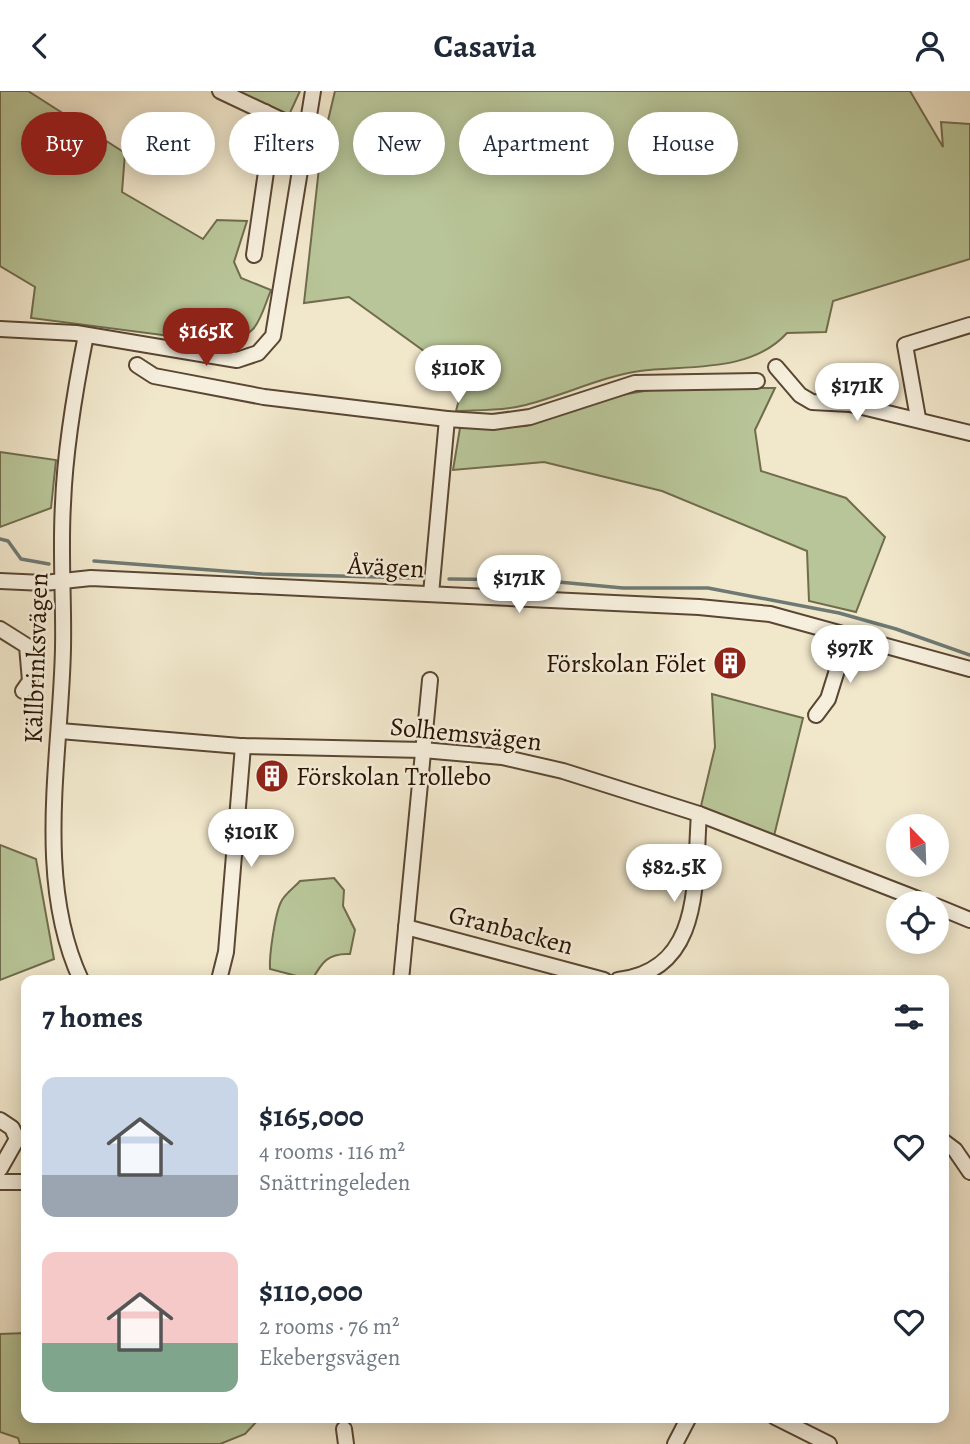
<!DOCTYPE html>
<meta charset="utf-8">
<style>
:root{--surface:#fff;--page:#f2f2f3;--text:#1f2937;--muted:#747a83;--accent:#8f2418}
body{margin:0;font-family:Alegreya,serif;background:var(--page);color:var(--text);height:100vh;display:flex;flex-direction:column;font-size:26px;white-space:nowrap}
*{box-sizing:border-box;margin:0}
p{font-size:23px;color:var(--muted)}
.icon{flex:none;width:38px;height:38px;fill:none;stroke:currentColor;stroke-width:2;stroke-linecap:round;stroke-linejoin:round}
.map{position:relative;flex:1;overflow:hidden}
.drawer{position:absolute;left:21px;top:884px;width:928px;height:448px;display:flex;flex-direction:column;background:var(--surface);border-radius:14px;box-shadow:0 4px 18px #0003}
.drawer>*{flex:none}
.banner{position:absolute;left:21px;top:21px;width:929px;height:63px;display:flex;gap:14px}
.needle{width:46px;rotate:337deg}
.controls{position:absolute;left:886px;top:723px;display:grid;gap:14px}
.controls a{display:grid;place-items:center;width:63px;height:63px;border-radius:50%;background:var(--surface);box-shadow:0 4px 18px #0003;font-size:35px}
.price{position:absolute;translate:-50% -60px;padding:0 16px;border-radius:24px;background:#fff;color:#222;font-size:23px;line-height:46px;filter:drop-shadow(0 2px 4px #0008)}
.price::after{content:'';position:absolute;left:50%;top:42px;width:21px;height:16px;margin-left:-10px;background:inherit;clip-path:polygon(0 0,100% 0,50% 100%)}
.price.current{background:var(--accent);color:#fff}
ul{padding:0;list-style:none}
li{display:flex;align-items:center;gap:21px;height:175px;padding:0 21px}
li span{display:grid;place-items:center;flex:none;width:196px;height:140px;border-radius:14px;color:#555}
li>.icon{margin-inline-start:auto}
span .icon{width:84px;height:84px;fill:#fffc;stroke-width:1}
li b{font-size:30px}
h2{display:flex;justify-content:space-between;align-items:center;height:84px;padding:0 21px;font-size:30px}
.pill{padding:0 24px;border-radius:32px;background:var(--surface);box-shadow:0 4px 18px #0003;font-size:24px;line-height:63px}
.pill.current{background:var(--accent);color:#fff}
header{display:flex;justify-content:space-between;align-items:center;height:91px;padding:0 21px;background:var(--surface);font-size:32px;font-weight:700}
.map>svg:first-child{display:block}
.green{fill:#b8c598;stroke:#706c4c;stroke-width:2}
.lines{fill:none;stroke-linecap:round;stroke-linejoin:round}
.stream{stroke:#6e7973;stroke-width:3.5}
.minor-casing{stroke:#5a4733;stroke-width:18}
.minor{stroke:#f6efdd;stroke-width:14}
.labels{text-anchor:middle;dominant-baseline:central;stroke-width:5;stroke-linejoin:round;paint-order:stroke}
.street-label{font-size:26px;fill:#271200;stroke:#f6efdd}
.poi-label{font-size:26px;fill:#271200;stroke:#f6efdd;text-anchor:end}
</style>
<header><svg class="icon" aria-label="back" viewBox="0 0 24 24"><path d="M15 5l-7 7 7 7"/></svg>Casavia<svg class="icon" aria-label="person" viewBox="0 0 24 24"><circle cx="12" cy="8" r="4"/><path d="M4 21q1-7 8-7t8 7"/></svg></header>
<div class="map">
<svg width="970" height="1353" viewBox="0 0 970 1353">
<rect width="100%" height="100%" fill="#f1e7cb"/>
<filter id="stains"><feTurbulence type="fractalNoise" baseFrequency=".00286" numOctaves="4"/><feColorMatrix values="0 0 0 0 .2 0 0 0 0 .09 0 0 0 0 .02 0 0 0 .5 -.17"/></filter>
<radialGradient id="worn" r=".72"><stop offset=".6" stop-color="#630" stop-opacity="0"/><stop offset="1" stop-color="#630" stop-opacity=".3"/></radialGradient>
<g class="green">
<path d="M 0,0 L 28,0 L 125,62 L 122,101 L 203,148 L 217,129 L 247,130 L 234,171 L 241,187 L 271,199 C 259,229 259,245 224,252 L 31,227 L 35,196 L 0,175 Z"/>
<path d="M 233,0 L 300,0 L 289,24 Z"/>
<path d="M 335,0 L 910,0 L 943,56 L 941,31 L 970,33 L 970,168 L 833,210 L 826,241 L 787,242 C 751,282 688,274 640,280 C 599,286 561,306 521,315 C 501,320 477,319 456,320 L 464,289 L 349,206 L 304,212 L 321,59 Z"/>
<path d="M 668,296 L 775,297 L 755,339 L 761,380 L 846,407 L 885,446 L 856,521 L 809,510 L 807,460 L 662,400 L 544,371 L 453,379 L 460,337 L 526,335 L 603,307 Z"/>
<path d="M 0,361 L 56,369 L 51,417 L 0,436 Z"/>
<path d="M 712,603 L 803,627 L 774,745 L 700,719 L 715,656 Z"/>
<path d="M 0,754 L 36,768 L 54,868 L 0,889 Z"/>
<path d="M 334,787 L 344,799 L 343,815 L 355,839 L 350,863 C 328,862 322,871 312,889 L 270,878 C 269,865 275,823 281,811 C 284,803 295,796 300,790 Z"/>
<path d="M 26,1242 L 26,1326 L 260,1327 L 245,1343 L 220,1353 L 20,1353 L 18,1347 L 0,1341 L 0,1243 Z"/>
</g>
<g class="lines">
<g class="stream">
<path d="M 0,448 L 8,450 L 21,468 L 49,473"/>
<path d="M 94,470 L 262,483 L 416,487"/>
<path d="M 449,488 L 537,489 L 623,497 L 708,497 L 839,522 L 896,538 L 970,564"/>
</g>
<defs>
<g id="minor">
<path d="M 220,0 L 305,40"/>
<path d="M 254,164 L 268,67 L 261,54 L 265,21"/>
<path d="M 0,238 L 76,242 L 237,269 L 258,262 L 273,245 L 313,0"/>
<path d="M 137,274 L 154,285 L 264,306 L 447,328 L 431,503"/>
<path d="M 776,276 L 800,304 L 812,311 L 850,313 L 970,342"/>
<path d="M 918,327 L 905,254 L 970,234"/>
<path d="M 447,328 L 493,331 L 530,326 L 635,292 L 757,290"/>
<path d="M 0,490 L 44,492 L 91,487 L 699,516 L 770,523 L 970,578"/>
<path d="M 0,538 L 27,555 L 30,590 L 23,600"/>
<path d="M 816,624 L 828,608 L 848,544"/>
<path d="M 60,640 L 240,655 L 423,659 L 502,666 L 563,680 L 699,723 L 928,812"/>
<path d="M 936,815 L 970,829"/>
<path d="M 406,836 L 604,889"/>
<path d="M 81,889 C 34,788 61,664 63,557 C 64,509 60,461 63,413 C 65,357 75,299 86,244"/>
<path d="M 219,889 L 226,861 L 243,655"/>
<path d="M 401,889 L 430,589"/>
<path d="M 618,889 C 704,879 694,788 699,723"/>
<path d="M 0,1029 L 12,1037 L 17,1048 L 0,1078"/>
<path d="M 943,1050 L 955,1059 L 970,1081"/>
<path d="M 0,1091 L 26,1091"/>
<path d="M 775,1326 L 829,1353"/>
<path d="M 344,1338 L 346,1353"/>
<path d="M 675,1353 L 689,1326"/>
</g>
</defs>
<use href="#minor" class="minor-casing"/>
<use href="#minor" class="minor"/>
</g>
<defs>
<symbol id="building-disc" viewBox="-11 -11 22 22"><circle r="9.5" fill="#8f2418" stroke="#f6efdd"/><path d="M-4-6H4V6H1V3H-1V6H-4ZM-2.5-4.3h1.7v1.8h-1.7ZM.8-4.3h1.7v1.8H.8ZM-2.5-1h1.7V.8h-1.7ZM.8-1h1.7V.8H.8Z" fill="#fff"/></symbol>
</defs>
<g fill-rule="evenodd">
<use href="#building-disc" x="711" y="553" width="38" height="38"/>
<use href="#building-disc" x="253" y="666" width="38" height="38"/>
</g>
<g class="labels">
<g class="street-label">
<text transform="translate(386 476) rotate(3)">Åvägen</text>
<text transform="translate(36 567) rotate(-88)">Källbrinksvägen</text>
<text transform="translate(466 643) rotate(6)">Solhemsvägen</text>
<text transform="translate(511 839) rotate(15)">Granbacken</text>
</g>
<g class="poi-label">
<text x="706" y="572">Förskolan Fölet</text>
<text x="296" y="685" text-anchor="start">Förskolan Trollebo</text>
</g>
</g>
<rect width="100%" height="100%" filter="url(#stains)"/>
<rect width="100%" height="100%" fill="url(#worn)"/>
</svg>
<div class="controls">
<a><svg class="needle" viewBox="-14 -14 28 28"><path d="M0-13l5 13h-10z" fill="#e53935"/><path d="M0 13l5-13h-10z" fill="#747a83"/></svg></a>
<a><svg class="icon" aria-label="locate" viewBox="0 0 24 24"><circle cx="12" cy="12" r="6"/><path d="M12 2v4M12 18v4M2 12h4M18 12h4"/></svg></a>
</div>
<b class="price current" style="left:206px;top:277px">$165K</b>
<b class="price" style="left:458px;top:314px">$110K</b>
<b class="price" style="left:857px;top:332px">$171K</b>
<b class="price" style="left:519px;top:524px">$171K</b>
<b class="price" style="left:850px;top:594px">$97K</b>
<b class="price" style="left:251px;top:778px">$101K</b>
<b class="price" style="left:674px;top:813px">$82.5K</b>
<div class="banner">
<a class="pill current">Buy</a>
<a class="pill">Rent</a>
<a class="pill">Filters</a>
<a class="pill">New</a>
<a class="pill">Apartment</a>
<a class="pill">House</a>
</div>
<section class="drawer">
<h2>7 homes<svg class="icon" aria-label="filters" viewBox="0 0 24 24"><path d="M4 7h16M4 17h16"/><circle cx="9" cy="7" r="2"/><circle cx="15" cy="17" r="2"/></svg></h2>
<ul>
<li><span style="background:linear-gradient(#c9d6e8 70%,#9aa5b1 0)"><svg class="icon" aria-label="home" viewBox="0 0 24 24"><path d="M3 11l9-7 9 7M6 9v11h12V9"/></svg></span><div><b>$165,000</b><p>4 rooms · 116 m²</p><p>Snättringeleden</p></div><svg class="icon" aria-label="heart" viewBox="0 0 24 24"><path d="M12 20l-8-8c-3-5 5-10 8-4 3-6 11-1 8 4z"/></svg></li>
<li><span style="background:linear-gradient(#f6c9c9 65%,#7fa58c 0)"><svg class="icon" aria-label="home" viewBox="0 0 24 24"><path d="M3 11l9-7 9 7M6 9v11h12V9"/></svg></span><div><b>$110,000</b><p>2 rooms · 76 m²</p><p>Ekebergsvägen</p></div><svg class="icon" aria-label="heart" viewBox="0 0 24 24"><path d="M12 20l-8-8c-3-5 5-10 8-4 3-6 11-1 8 4z"/></svg></li>
</ul>
</section>
</div>
